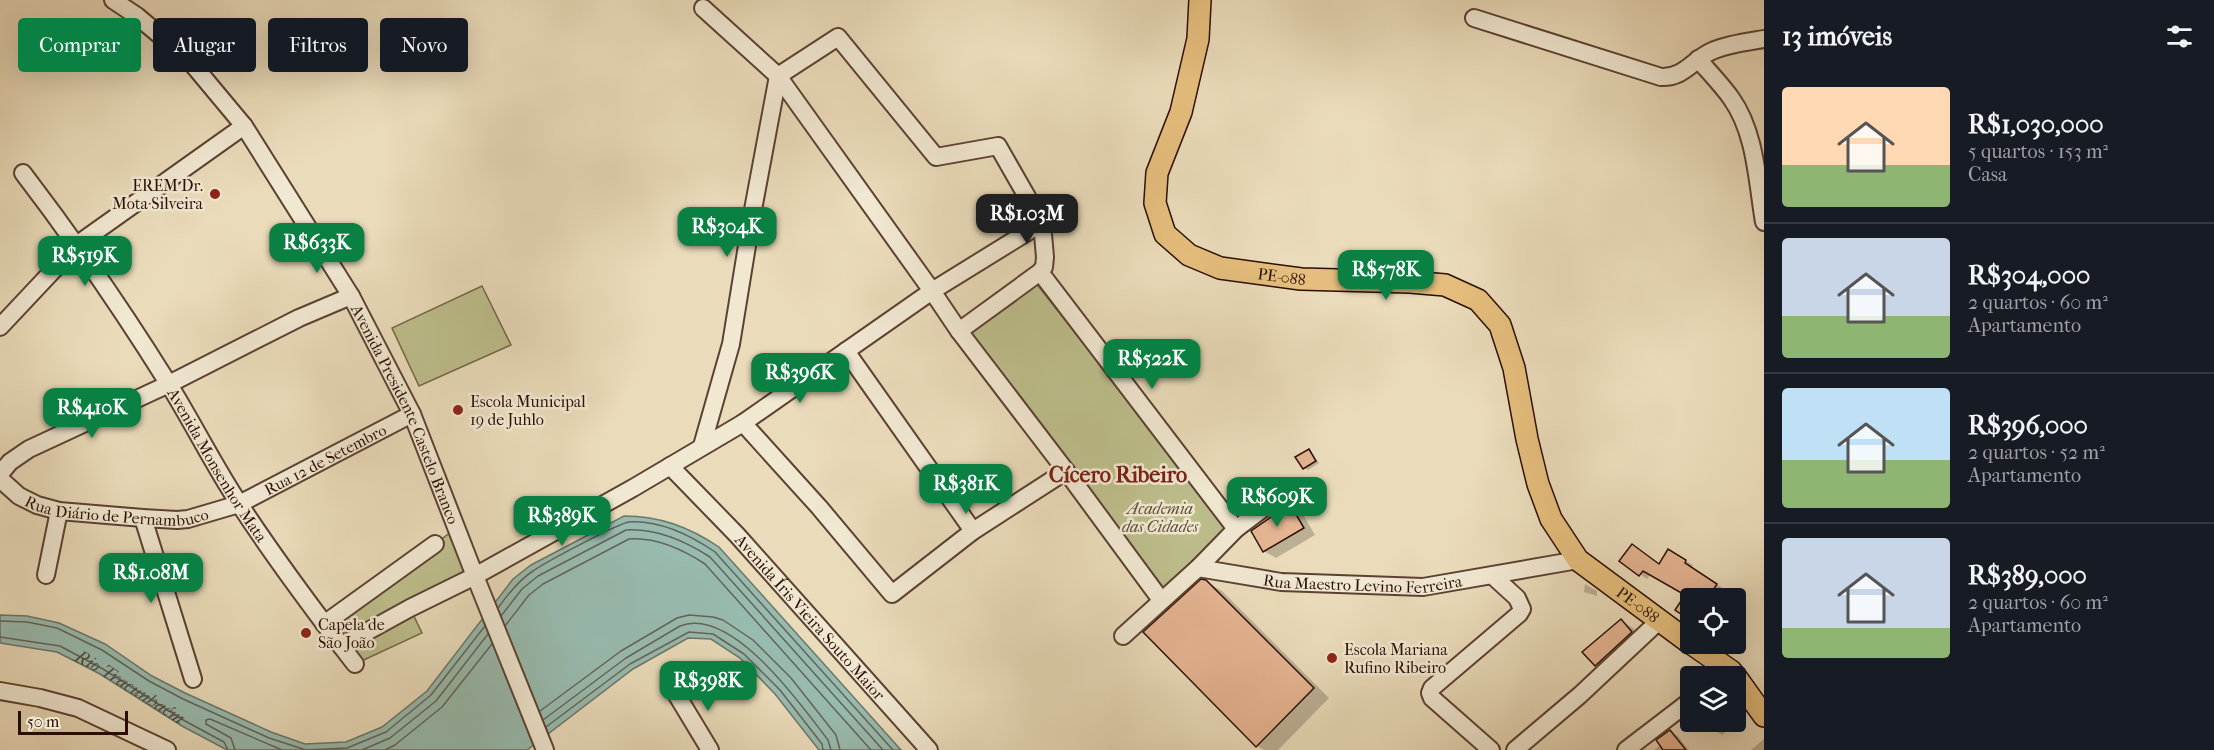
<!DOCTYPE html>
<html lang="pt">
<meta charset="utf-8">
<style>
:root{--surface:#171b24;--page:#20242c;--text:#f1f3f6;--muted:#9ea1a6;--line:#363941;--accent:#0b8043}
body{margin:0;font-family:"IM FELL French Canon",serif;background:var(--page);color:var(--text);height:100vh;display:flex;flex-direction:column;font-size:22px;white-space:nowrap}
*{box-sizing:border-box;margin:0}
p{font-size:20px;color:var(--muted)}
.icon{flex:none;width:33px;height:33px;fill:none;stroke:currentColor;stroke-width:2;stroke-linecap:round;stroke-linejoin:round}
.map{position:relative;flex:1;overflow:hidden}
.sheet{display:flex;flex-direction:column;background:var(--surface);width:450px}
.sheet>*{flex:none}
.guide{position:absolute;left:18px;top:18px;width:570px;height:54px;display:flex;gap:12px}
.fabs{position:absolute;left:1680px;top:588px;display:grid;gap:12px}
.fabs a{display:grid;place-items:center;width:66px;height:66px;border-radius:6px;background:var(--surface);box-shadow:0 6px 24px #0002;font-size:30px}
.scale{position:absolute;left:18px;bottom:15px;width:110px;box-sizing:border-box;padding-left:6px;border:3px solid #2b0e04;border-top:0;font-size:16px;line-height:21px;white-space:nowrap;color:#2b0e04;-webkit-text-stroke:4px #f1e8d2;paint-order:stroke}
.price{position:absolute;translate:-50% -51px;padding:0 14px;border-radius:12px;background:var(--accent);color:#fff;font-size:20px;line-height:39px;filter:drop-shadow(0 2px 3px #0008)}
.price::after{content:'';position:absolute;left:50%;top:36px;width:18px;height:14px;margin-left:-9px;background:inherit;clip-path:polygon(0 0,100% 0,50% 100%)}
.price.on{background:#222;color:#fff}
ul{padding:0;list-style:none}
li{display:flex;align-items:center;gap:18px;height:150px;padding:0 18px}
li+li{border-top:2px solid var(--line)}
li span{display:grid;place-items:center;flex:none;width:168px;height:120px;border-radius:6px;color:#555}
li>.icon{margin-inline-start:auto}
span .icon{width:72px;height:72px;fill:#fffc;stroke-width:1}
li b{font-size:26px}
h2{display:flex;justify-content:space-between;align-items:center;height:72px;padding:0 18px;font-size:26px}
.tag{padding:0 21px;border-radius:6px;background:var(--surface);box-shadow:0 6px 24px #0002;font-size:21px;line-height:54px}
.tag.on{background:var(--accent);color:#fff}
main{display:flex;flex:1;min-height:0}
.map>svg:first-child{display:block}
.green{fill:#bdbe8c;stroke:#746648;stroke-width:1.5}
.water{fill:#98bbaf;stroke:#6c766b;stroke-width:1.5}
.shadow{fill:#0003}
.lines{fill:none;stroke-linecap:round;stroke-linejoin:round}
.shore{stroke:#62645a;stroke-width:1.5}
.building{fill:#e5b492;stroke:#2b0e04;stroke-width:1.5}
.minor-casing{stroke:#5b4132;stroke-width:20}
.major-casing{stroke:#2b0e04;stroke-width:24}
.minor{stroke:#f1e8d2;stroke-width:16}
.major{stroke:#e5be7d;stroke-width:21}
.poi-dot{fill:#8f2418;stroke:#f1e8d2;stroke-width:2}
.labels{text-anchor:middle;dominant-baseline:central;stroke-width:5;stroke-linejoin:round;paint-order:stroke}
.poi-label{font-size:16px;fill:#2b0e04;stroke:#f1e8d2;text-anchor:start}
.street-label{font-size:16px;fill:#2b0e04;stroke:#f1e8d2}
.park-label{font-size:16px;font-style:italic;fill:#5e4c34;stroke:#f1e8d2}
.water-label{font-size:18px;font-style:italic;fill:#514b40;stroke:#f1e8d2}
.district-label{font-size:22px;font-weight:bold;fill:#7a1f14;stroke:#f1e8d2}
</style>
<main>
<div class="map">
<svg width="1764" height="750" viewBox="0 0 1764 750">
<rect width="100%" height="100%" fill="#eadbba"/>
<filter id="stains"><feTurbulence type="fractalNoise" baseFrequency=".00333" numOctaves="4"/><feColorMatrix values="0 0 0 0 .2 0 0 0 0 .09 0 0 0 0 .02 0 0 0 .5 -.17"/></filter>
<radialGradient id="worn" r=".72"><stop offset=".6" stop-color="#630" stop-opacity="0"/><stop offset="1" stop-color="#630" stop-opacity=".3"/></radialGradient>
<g class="green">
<path d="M 1035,282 L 1227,524 L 1198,568 L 1161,600 L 959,331 Z"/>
<path d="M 482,286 L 511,345 L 419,386 L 392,328 Z"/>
<path d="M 454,530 L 473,577 L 410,608 L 422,633 L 355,664 L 324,624 Z"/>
</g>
<path class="water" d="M 624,516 C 660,516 689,527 719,547 L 901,750 L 819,750 L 775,694 L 740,658 L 711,639 L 688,638 L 633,669 L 527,750 L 227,750 L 182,726 L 100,674 L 57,652 L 0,643 L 0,615 L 27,616 L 59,623 L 105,644 L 152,676 L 185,693 L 271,732 L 305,744 L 346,742 L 382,727 L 427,691 L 513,579 L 531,565 Z"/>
<g class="shadow">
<path d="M 1309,450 L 1319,463 L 1308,470 L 1304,468 Z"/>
<path d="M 1290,506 L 1302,513 L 1315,535 L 1276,558 L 1264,551 Z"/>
<path d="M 1668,551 L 1693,565 L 1691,568 L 1724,589 L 1718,598 L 1690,598 L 1690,618 L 1677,610 L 1687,594 L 1651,574 L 1647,579 L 1621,561 L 1660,565 Z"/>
<path d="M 1205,581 L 1222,591 L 1329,698 L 1278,750 L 1264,750 L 1257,746 L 1145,632 Z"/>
<path d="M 1585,584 L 1597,591 L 1597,596 L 1584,592 Z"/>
<path d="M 1621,621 L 1633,628 L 1643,639 L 1608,672 L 1596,665 L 1584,652 Z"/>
<path d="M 1736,714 L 1740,719 L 1722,735 L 1714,730 L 1707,722 L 1736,722 Z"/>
<path d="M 1670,731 L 1678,736 L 1689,750 L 1654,750 L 1661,745 Z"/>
<path d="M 1764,739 L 1764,750 L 1751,750 Z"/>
</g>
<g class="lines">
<g class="shore">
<path d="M 498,608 C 508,594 519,580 533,571 C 544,563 619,523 629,522 C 660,520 690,535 715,552 L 893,750"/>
<path d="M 501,616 L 522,589 L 538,576 L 626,530 C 657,528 685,541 710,557 L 883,750"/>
<path d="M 0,621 L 27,622 L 57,628 L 102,650 L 149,681 L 183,699 L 269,738 L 306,750 L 347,748 L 386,732 L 431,695 L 485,626"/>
<path d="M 505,626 L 529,595 L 543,584 L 629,539 C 656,537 682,549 705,564 L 871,750"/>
<path id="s1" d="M 0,637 L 60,646 L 103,669 L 185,721 L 224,742 L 228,750"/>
<path d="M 540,711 L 621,651 L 677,618 L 689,615 L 713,617 L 723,620 L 753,640 L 791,678 L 836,735 L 840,750"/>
<path d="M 543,720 L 626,658 L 680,626 C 732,606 801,705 828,740 L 831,750"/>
<path d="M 546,727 L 630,664 L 689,632 L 713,634 L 744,654 L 780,690 L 822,744 L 823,750"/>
<path d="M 235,750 L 231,738 L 206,724 L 206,720 L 210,719 L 282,750"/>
<path d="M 362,750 L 390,738 L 436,701 L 488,634"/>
<path d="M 385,750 L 395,745 L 442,707 L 492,644"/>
</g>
</g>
<g class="building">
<path d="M 1309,449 L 1316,461 L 1303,469 L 1295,457 Z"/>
<path d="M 1290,504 L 1304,528 L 1263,552 L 1251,531 Z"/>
<path d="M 1632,544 L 1659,564 L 1668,549 L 1686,560 L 1685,563 L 1717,584 L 1708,598 L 1690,598 L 1690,620 L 1675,610 L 1685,595 L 1643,571 L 1639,576 L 1619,561 Z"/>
<path d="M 1201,579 L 1206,580 L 1314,688 L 1256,747 L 1143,632 Z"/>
<path d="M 1621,619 L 1632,632 L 1595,666 L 1582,652 Z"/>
<path d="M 1670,730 L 1686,750 L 1663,750 L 1656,740 Z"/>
</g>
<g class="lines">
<defs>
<g id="minor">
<path id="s2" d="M 113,0 L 137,16 L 189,60 L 244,126 L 351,296 L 412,414 L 475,576 L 545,750"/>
<path d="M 703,8 L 778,76 L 932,291 L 1042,223"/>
<path d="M 1474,18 L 1661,77 C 1684,78 1692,60 1712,51 C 1728,44 1746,42 1764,39"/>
<path d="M 1698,59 C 1709,72 1721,84 1731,98 C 1756,133 1757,181 1764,222"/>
<path id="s3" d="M 23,173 C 75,241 123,311 168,383 C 193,423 214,466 240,505 C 276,560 315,612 355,664"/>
<path d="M 1040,272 L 1236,529"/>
<path d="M 0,327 L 78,244 L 244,126"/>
<path d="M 846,351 L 973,531"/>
<path d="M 743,423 L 819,507 L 892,594 L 973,531 L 1066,471"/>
<path d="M 702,446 L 731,344 L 752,215 L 778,76 L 838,37 L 936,157 L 998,146 L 1042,223 L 1045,257 L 1044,267 L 1040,272 L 959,331"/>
<path id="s4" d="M 670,466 L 737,535 L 929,750"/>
<path d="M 0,474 L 10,462 L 29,449 L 169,384 L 299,318 L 351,296"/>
<path id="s5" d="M 0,479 L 19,496 L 37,505 L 59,511 L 143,518 L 177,520 L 188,519 L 239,504 L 412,414"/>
<path d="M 143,518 L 193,679"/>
<path id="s6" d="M 1198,568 L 1281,582 L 1423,587 L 1578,560"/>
<path d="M 46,575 L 59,511"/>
<path d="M 324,624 L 435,544"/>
<path d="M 1123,636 L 1198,568 L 1236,529 L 1278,497"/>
<path d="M 341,646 L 410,608 L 475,576 L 633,488 L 743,423 L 932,291 L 959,331 L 1066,471 L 1161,600"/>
<path d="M 0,691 L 40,698 L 78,708 L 167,750"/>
<path d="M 675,692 L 710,750"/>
<path d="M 1491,750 L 1432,698 L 1430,693 L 1432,688 L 1519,614 L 1522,609 L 1517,598 L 1493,576"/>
<path d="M 1515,750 L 1580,695 L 1660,620"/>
<path d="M 1626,750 L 1690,701"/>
</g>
<g id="major">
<path id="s7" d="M 1200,0 L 1198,39 L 1181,112 L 1157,173 L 1155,203 L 1165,234 L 1189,255 L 1220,268 L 1301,279 L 1410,282 L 1445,285 L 1478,300 L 1500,325 L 1514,368 L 1527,439 L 1538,484 L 1551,519 L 1578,560 L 1690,643"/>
<path d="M 1692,644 L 1731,671 L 1735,676"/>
<path d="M 1736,677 L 1764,716"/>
</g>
</defs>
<use href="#minor" class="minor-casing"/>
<use href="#major" class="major-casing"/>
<use href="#minor" class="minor"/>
<use href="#major" class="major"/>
</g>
<g class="poi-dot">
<circle cx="215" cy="194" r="6"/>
<circle cx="458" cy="410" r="6"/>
<circle cx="306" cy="633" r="6"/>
<circle cx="1332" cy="658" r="6"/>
</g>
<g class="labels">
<g class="poi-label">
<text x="203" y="185" text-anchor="end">EREM Dr.<tspan x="203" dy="18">Mota Silveira</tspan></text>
<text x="470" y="401">Escola Municipal<tspan x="470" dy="18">19 de Juhlo</tspan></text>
<text x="318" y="624">Capela de<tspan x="318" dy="18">São João</tspan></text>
<text x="1344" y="649">Escola Mariana<tspan x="1344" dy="18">Rufino Ribeiro</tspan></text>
</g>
<g class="street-label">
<text stroke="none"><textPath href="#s7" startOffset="370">PE-088</textPath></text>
<text stroke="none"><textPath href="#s2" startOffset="514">Avenida Presidente Castelo Branco</textPath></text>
<text stroke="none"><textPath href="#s5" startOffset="348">Rua 12 de Setembro</textPath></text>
<text stroke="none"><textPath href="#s3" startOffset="351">Avenida Monsenhor Mata</textPath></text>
<text stroke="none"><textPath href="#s5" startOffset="126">Rua Diário de Pernambuco</textPath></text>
<text stroke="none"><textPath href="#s6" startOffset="166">Rua Maestro Levino Ferreira</textPath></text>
<text stroke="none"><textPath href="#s7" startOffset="928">PE-088</textPath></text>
<text stroke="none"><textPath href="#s4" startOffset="206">Avenida Íris Vieira Souto Maior</textPath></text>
</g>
<g class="park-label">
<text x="1160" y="508">Academia<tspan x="1160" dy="18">das Cidades</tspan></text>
</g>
<g class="water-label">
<text stroke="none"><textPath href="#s1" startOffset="142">Rio Tracunhaém</textPath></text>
</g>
<g class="district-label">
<text x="1118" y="475">Cícero Ribeiro</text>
</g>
</g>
<rect width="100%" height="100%" filter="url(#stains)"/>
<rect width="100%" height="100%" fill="url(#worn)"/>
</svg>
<div class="fabs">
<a><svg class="icon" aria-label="locate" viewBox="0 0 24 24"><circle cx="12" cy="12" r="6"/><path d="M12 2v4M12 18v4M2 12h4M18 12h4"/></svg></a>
<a><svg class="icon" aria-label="layers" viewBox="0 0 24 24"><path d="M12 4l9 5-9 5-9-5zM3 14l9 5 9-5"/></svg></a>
</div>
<div class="scale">50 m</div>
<b class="price on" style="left:1027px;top:245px">R$1.03M</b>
<b class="price" style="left:727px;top:258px">R$304K</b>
<b class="price" style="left:317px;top:274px">R$633K</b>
<b class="price" style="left:85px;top:287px">R$519K</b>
<b class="price" style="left:1386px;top:301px">R$578K</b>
<b class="price" style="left:1152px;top:390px">R$522K</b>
<b class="price" style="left:800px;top:404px">R$396K</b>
<b class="price" style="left:92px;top:439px">R$410K</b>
<b class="price" style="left:966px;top:515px">R$381K</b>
<b class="price" style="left:1277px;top:528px">R$609K</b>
<b class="price" style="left:562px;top:547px">R$389K</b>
<b class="price" style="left:151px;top:604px">R$1.08M</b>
<b class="price" style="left:708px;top:712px">R$398K</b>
<div class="guide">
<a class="tag on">Comprar</a>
<a class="tag">Alugar</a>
<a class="tag">Filtros</a>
<a class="tag">Novo</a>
</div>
</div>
<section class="sheet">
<h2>13 imóveis<svg class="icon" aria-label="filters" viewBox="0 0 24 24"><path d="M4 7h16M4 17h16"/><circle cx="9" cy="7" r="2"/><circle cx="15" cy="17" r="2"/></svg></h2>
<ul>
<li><span style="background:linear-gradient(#ffd9b3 65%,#8fb573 0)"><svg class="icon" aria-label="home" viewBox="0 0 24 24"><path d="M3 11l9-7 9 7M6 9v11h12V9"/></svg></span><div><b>R$1,030,000</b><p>5 quartos · 153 m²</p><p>Casa</p></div></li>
<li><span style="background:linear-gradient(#c9d6e8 65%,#8fb573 0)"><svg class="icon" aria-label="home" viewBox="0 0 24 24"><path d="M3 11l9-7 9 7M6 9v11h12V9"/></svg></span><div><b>R$304,000</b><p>2 quartos · 60 m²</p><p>Apartamento</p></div></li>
<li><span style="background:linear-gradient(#bfe0f5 60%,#8fb573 0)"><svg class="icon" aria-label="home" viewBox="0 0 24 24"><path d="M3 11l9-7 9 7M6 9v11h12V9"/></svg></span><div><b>R$396,000</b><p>2 quartos · 52 m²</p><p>Apartamento</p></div></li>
<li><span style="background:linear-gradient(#c9d6e8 75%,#8fb573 0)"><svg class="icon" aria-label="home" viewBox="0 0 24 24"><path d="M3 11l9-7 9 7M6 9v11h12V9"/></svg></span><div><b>R$389,000</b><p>2 quartos · 60 m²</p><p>Apartamento</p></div></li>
</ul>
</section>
</main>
